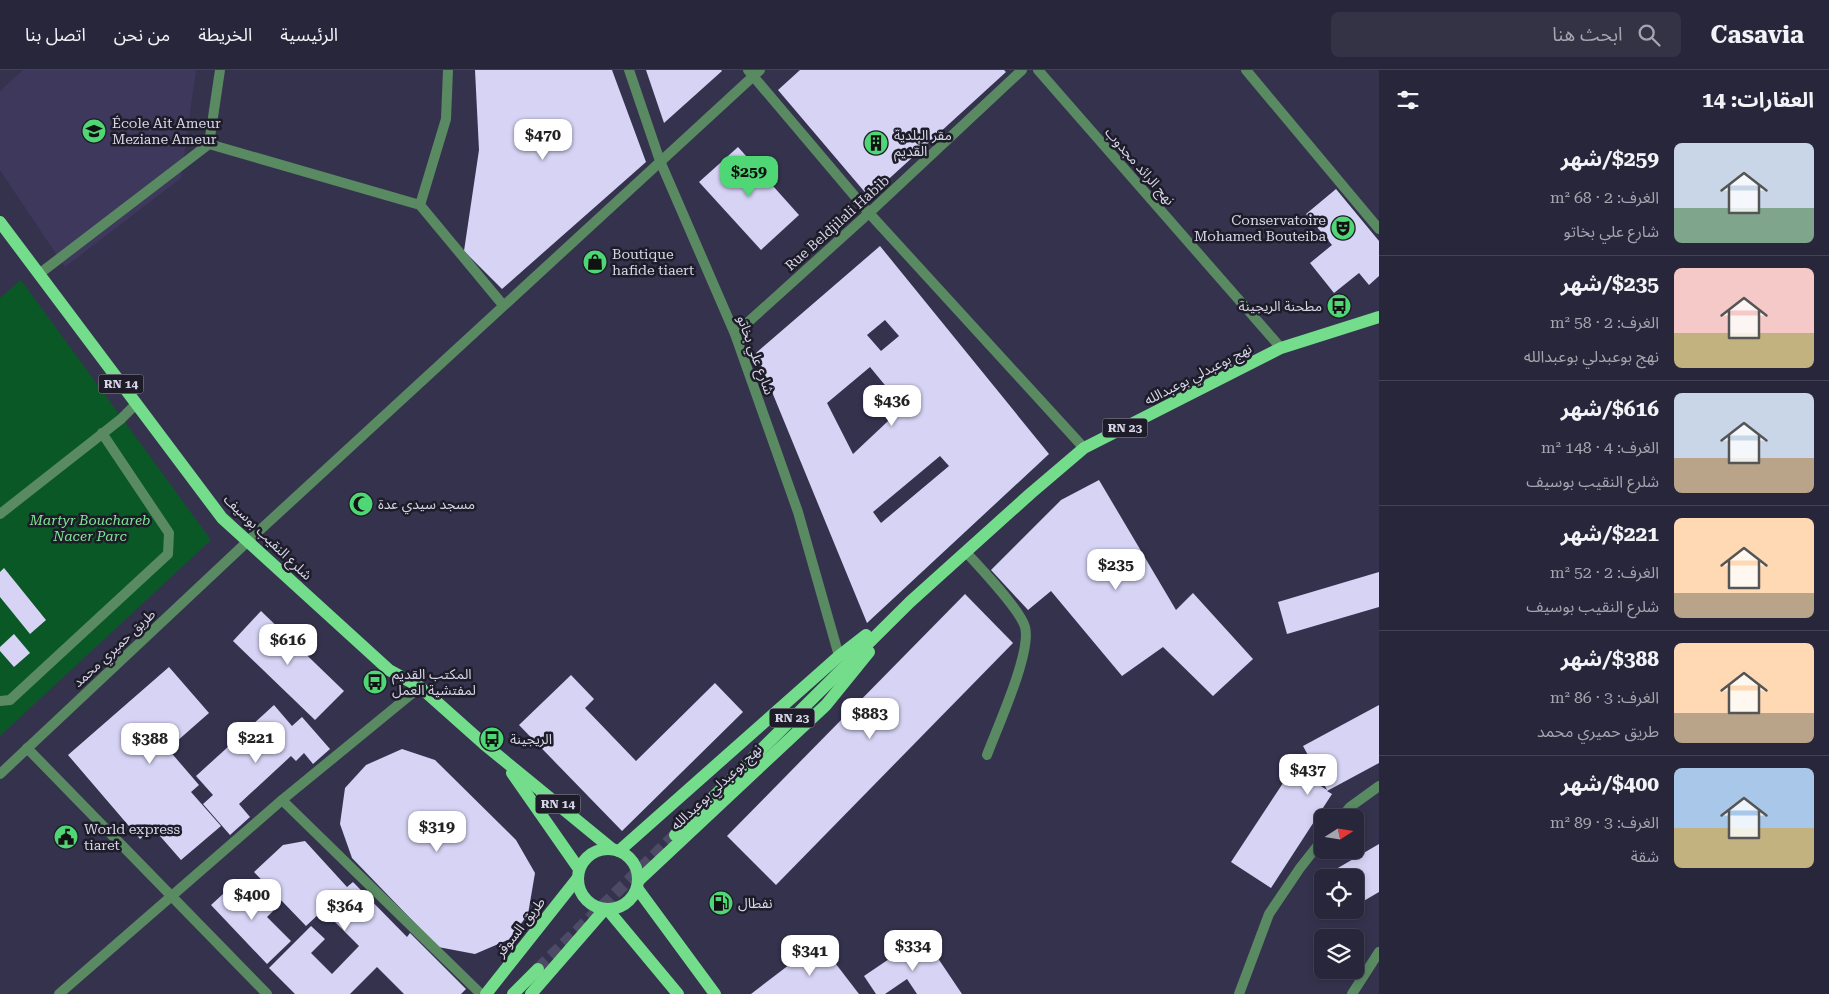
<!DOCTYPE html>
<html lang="ar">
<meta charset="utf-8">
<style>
:root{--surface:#28263a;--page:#343245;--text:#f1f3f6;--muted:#a5a5af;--line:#444354;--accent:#4fd675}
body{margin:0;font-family:"Roboto Serif","Noto Sans Arabic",serif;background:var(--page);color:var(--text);direction:rtl;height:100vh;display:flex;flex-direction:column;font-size:19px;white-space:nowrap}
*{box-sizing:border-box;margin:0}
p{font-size:16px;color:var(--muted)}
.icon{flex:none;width:28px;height:28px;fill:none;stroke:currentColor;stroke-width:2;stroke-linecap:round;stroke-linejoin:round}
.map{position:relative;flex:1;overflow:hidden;direction:ltr}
.drawer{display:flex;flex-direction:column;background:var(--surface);width:450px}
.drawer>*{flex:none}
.needle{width:32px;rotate:78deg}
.tools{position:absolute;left:1314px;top:739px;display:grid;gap:10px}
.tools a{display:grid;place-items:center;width:50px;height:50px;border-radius:8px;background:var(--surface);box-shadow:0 2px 8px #0003,0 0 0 1px var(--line);font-size:25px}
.price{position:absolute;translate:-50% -42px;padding:0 11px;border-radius:10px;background:#fff;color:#222;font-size:16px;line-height:32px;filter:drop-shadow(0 1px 2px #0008)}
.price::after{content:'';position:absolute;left:50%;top:30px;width:15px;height:11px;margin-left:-8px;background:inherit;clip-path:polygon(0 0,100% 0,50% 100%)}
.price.current{background:var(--accent);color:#111}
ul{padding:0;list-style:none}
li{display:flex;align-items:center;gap:15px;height:125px;padding:0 15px}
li+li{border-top:1px solid var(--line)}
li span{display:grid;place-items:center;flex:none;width:140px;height:100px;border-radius:8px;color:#555}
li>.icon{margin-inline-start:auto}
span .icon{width:60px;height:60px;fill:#fffc;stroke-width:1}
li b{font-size:21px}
h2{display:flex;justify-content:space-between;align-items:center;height:60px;padding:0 15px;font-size:21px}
header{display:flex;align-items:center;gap:30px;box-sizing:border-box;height:70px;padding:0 25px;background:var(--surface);border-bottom:1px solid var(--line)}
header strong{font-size:24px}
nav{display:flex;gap:28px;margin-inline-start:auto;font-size:18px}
.search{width:350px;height:45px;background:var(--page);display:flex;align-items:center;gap:12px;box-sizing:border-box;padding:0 18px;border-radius:8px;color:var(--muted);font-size:19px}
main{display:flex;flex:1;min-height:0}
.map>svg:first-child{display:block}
.built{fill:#3e395c}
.green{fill:#0a5826}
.building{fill:#d6d3f5;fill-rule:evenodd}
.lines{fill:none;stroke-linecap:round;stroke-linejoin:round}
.primary-tunnel{stroke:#4d4a65;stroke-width:12;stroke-dasharray:12 6;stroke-linecap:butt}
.service{stroke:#598a62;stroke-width:10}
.pedestrian{stroke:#598a62;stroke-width:10}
.minor{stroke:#598a62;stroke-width:10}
.tertiary{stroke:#598a62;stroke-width:10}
.primary{stroke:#73dd8b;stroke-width:12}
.labels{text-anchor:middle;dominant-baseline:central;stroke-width:5;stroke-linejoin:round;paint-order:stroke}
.shield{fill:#1d1c28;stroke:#9e9eae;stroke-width:1}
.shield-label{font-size:12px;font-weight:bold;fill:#d6d5e7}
.poi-label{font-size:14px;fill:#d6d5e7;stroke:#1d1c28;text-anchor:start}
.street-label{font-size:14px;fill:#d6d5e7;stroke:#1d1c28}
.park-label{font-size:14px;font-style:italic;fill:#7fe595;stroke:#1d1c28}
</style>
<header>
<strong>Casavia</strong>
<div class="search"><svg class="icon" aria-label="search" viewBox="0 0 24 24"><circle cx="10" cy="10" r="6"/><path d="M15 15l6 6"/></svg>ابحث هنا</div>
<nav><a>الرئيسية</a><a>الخريطة</a><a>من نحن</a><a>اتصل بنا</a></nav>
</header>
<main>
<section class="drawer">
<h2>العقارات: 14<svg class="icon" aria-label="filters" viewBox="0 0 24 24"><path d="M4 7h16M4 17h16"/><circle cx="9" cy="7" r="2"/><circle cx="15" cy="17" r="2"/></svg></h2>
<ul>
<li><span style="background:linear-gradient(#c9d6e8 65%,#7fa58c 0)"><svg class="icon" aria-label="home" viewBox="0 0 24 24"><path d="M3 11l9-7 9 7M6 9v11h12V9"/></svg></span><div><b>$259/شهر</b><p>الغرف: 2 · 68 m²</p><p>شارع علي بخاتو</p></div></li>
<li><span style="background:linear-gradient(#f6c9c9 65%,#c2b280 0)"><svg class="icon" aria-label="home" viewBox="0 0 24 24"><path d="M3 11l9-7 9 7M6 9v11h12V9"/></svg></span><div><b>$235/شهر</b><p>الغرف: 2 · 58 m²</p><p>نهج بوعبدلي بوعبدالله</p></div></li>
<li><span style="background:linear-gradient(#c9d6e8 65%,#b9a48a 0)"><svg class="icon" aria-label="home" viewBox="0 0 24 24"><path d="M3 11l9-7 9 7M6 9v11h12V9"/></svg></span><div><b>$616/شهر</b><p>الغرف: 4 · 148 m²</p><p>شلرع النقيب بوسيف</p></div></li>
<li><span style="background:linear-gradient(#ffd9b3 75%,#b9a48a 0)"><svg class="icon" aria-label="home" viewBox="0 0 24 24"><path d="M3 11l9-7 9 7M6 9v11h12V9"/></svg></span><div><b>$221/شهر</b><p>الغرف: 2 · 52 m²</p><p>شلرع النقيب بوسيف</p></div></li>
<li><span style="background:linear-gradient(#ffd9b3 70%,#b9a48a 0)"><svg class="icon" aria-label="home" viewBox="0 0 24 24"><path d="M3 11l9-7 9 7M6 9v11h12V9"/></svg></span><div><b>$388/شهر</b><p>الغرف: 3 · 86 m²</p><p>طريق حميري محمد</p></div></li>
<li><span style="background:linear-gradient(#a9c7e8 60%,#c2b280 0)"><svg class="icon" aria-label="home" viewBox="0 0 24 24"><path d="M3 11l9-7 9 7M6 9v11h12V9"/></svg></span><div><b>$400/شهر</b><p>الغرف: 3 · 89 m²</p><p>شقة</p></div></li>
</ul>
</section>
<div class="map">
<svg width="1379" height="924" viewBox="0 0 1379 924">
<rect width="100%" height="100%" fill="#35324e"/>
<path class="built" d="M 23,0 L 196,0 L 181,108 L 65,197 L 0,100 L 0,21 Z"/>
<path class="green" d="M 21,210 L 211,470 L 0,666 L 0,228 Z"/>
<g class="building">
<path d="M 475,0 L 612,0 L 646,92 L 502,219 L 464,181 L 479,80 Z"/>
<path d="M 646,0 L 721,0 L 722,1 L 664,53 Z"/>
<path d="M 800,0 L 1004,0 L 1006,2 L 869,127 L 778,20 Z"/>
<path d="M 738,77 L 799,145 L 761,180 L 699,112 Z"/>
<path d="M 1336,119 L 1379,171 L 1379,206 L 1369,215 L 1359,203 L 1334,223 L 1310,193 L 1332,175 L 1306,144 Z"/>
<path d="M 880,176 L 1049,384 L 867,553 L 756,283 ZM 885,250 L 899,266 L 881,281 L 867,265 ZM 870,297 L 903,337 L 853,384 L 827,333 ZM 940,386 L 949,396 L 881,453 L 873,442 Z"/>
<path d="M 1099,410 L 1176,540 L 1193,523 L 1253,589 L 1213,626 L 1163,577 L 1122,606 L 1051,521 L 1028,540 L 991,500 L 1061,430 Z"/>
<path d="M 4,498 L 46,550 L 30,564 L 0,527 L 0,502 Z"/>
<path d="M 1379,502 L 1379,537 L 1287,564 L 1278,532 Z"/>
<path d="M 965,524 L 1013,573 L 776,815 L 727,766 Z"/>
<path d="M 261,541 L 344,621 L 315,650 L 233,571 Z"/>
<path d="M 14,564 L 30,583 L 14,597 L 0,581 L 0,577 Z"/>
<path d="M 169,597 L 209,643 L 168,679 L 199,715 L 191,722 L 221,756 L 181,790 L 153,758 L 140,769 L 68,685 Z"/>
<path d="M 571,605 L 594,629 L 585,638 L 636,691 L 715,613 L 743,642 L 622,761 L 519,655 Z"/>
<path d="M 274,635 L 292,656 L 302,647 L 330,679 L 313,694 L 304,683 L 296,691 L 291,686 L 239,734 L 250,747 L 230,765 L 203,734 L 213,725 L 196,706 Z"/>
<path d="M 1379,635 L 1379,693 L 1327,721 L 1332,724 L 1271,818 L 1231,792 L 1293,698 L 1327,720 L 1303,676 Z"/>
<path d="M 402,679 L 435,690 L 516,770 L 535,803 L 528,844 L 510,869 L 475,884 L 438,877 L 352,788 L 340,754 L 345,718 L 366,695 Z"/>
<path d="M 305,771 L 347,817 L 353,812 L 407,867 L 410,863 L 466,919 L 461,924 L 404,924 L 377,897 L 350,924 L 295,924 L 269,898 L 311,856 L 325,869 L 311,883 L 332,904 L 359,876 L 324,841 L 339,825 L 306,856 L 254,802 L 283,775 Z"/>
<path d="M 1379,774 L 1379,822 L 1355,836 L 1355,808 L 1335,808 L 1331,802 Z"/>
<path d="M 236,812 L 260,837 L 273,824 L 281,833 L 267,847 L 291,871 L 267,894 L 211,835 Z"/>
<path d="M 923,866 L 962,924 L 917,924 L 907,909 L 885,924 L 876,924 L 864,906 Z"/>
<path d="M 819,872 L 859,924 L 751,924 Z"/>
</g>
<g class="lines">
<path class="primary-tunnel" d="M 538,899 L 675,765"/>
<path class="service" d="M 966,482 C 980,498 1020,539 1025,557 C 1032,582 997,658 987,685"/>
<g class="pedestrian">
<path d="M 0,444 L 121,349 L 136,334"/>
<path d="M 0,631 L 10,630 L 168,484 L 169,463 L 102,363"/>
</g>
<g class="minor">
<path d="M 220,0 L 209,74 L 420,135 L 446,49 L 448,0"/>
<path d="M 748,0 L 869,143 L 1084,378"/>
<path d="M 1246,0 L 1379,159"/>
<path d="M 420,135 L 503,235"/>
<path d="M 39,204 L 209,74"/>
<path d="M 735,264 L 869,143 L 1022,0"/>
<path d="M 27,678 L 267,924"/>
<path d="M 0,704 L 247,472 L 760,0"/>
<path d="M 282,730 L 481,924"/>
<path d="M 1341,748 L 1350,737 L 1379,716"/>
<path d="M 59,924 L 282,730 L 420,617"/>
<path d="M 1239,924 L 1269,844 L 1300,798 L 1322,770"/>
<path d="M 1352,924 L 1379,882"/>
</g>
<g class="tertiary">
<path d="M 629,0 L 660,91 L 735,264 L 798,442 L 839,586"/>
<path d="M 1038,0 L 1281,278"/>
</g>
<g class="primary">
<path d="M 0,152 L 222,448 L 389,600 L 420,617 L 484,674 L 612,779"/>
<path d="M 512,703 L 579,799"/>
<path d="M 675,765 L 910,532 L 1030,424 L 1084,378 L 1281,278 L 1379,247"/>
<circle cx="608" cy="809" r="30"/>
<path d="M 619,781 L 839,586 L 866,565"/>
<path d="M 639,810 L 826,635 L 869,582"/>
<path d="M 637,818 L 715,924"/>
<path d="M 608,840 L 678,924"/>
<path d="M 486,924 L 577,809"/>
<path d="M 513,924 L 538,899"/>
<path d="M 531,924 L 604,840"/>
</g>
</g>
<defs>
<symbol id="school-disc" viewBox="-11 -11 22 22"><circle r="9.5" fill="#4fd675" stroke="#1d1c28"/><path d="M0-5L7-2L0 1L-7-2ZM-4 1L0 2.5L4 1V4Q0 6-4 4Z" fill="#111"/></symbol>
<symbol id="building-disc" viewBox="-11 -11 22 22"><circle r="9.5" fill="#4fd675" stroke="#1d1c28"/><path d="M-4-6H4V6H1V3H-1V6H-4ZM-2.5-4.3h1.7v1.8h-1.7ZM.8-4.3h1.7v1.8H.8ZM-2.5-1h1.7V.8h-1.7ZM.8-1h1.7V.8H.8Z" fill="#111"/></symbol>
<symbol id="theatre-disc" viewBox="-11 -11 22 22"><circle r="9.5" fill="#4fd675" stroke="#1d1c28"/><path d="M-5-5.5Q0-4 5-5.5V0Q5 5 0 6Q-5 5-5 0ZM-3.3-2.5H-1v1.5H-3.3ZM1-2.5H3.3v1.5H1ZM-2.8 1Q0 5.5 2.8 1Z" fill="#111"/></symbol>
<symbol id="shop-disc" viewBox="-11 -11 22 22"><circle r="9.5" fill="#4fd675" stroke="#1d1c28"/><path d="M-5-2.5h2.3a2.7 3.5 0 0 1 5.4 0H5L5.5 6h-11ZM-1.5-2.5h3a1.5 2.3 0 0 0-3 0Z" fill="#111"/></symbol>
<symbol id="bus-disc" viewBox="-11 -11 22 22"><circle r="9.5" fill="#4fd675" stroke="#1d1c28"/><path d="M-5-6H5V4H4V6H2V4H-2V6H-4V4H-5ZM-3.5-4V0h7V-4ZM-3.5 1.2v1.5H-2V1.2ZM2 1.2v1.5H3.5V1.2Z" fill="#111"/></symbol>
<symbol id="mosque-disc" viewBox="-11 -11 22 22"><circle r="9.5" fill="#4fd675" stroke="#1d1c28"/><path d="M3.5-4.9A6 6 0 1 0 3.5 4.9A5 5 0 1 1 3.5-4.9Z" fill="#111"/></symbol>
<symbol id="civic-disc" viewBox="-11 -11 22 22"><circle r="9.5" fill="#4fd675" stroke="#1d1c28"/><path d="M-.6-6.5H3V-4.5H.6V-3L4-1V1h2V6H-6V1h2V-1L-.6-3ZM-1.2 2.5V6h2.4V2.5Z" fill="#111"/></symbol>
<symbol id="fuel-disc" viewBox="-11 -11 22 22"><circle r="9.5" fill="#4fd675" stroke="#1d1c28"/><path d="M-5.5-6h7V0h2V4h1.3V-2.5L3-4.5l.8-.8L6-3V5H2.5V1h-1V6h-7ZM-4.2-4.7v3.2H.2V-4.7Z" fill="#111"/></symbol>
</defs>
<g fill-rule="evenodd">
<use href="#school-disc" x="80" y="47" width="28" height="28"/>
<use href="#building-disc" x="862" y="59" width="28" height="28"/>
<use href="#theatre-disc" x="1329" y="144" width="28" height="28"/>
<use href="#shop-disc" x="581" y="178" width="28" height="28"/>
<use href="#bus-disc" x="1325" y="222" width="28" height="28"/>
<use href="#mosque-disc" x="347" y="420" width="28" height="28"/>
<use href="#bus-disc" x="361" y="598" width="28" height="28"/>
<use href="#bus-disc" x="478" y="655" width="28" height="28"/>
<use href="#civic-disc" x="52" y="753" width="28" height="28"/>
<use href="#fuel-disc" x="707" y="819" width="28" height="28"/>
</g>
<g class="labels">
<g class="shield">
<rect x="98.5" y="304.5" width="45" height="19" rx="4"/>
<rect x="1102.5" y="348.5" width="45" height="19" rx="4"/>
<rect x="769.5" y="638.5" width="45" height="19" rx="4"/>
<rect x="535.5" y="724.5" width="45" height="19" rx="4"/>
</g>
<g class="shield-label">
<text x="121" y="314">RN 14</text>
<text x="1125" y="358">RN 23</text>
<text x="792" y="648">RN 23</text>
<text x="558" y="734">RN 14</text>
</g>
<g class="poi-label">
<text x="112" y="53">École Ait Ameur<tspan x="112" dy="16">Meziane Ameur</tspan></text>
<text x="894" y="65">مقر البلدية<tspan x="894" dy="16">القديم</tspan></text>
<text x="1326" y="150" text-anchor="end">Conservatoire<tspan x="1326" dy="16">Mohamed Bouteiba</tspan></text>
<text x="612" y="184">Boutique<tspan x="612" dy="16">hafide tiaert</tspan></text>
<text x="1322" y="236" text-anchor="end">مطحنة الريجينة</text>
<text x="378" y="434">مسجد سيدي عدة</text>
<text x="392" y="604">المكتب القديم<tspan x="392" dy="16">لمفتشية العمل</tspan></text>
<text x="510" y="669">الريجينة</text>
<text x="84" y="759">World express<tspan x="84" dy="16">tiaret</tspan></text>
<text x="738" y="833">نفطال</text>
</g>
<g class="street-label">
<text transform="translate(1140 96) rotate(49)">نهج الرائد مجدوب</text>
<text transform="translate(837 153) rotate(-42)">Rue Beldjilali Habib</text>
<text transform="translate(756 285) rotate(70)">شارع علي بخاتو</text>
<text transform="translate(1198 304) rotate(-27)">نهج بوعبدلي بوعبدالله</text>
<text transform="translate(268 467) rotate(44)">شلرع النقيب بوسيف</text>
<text transform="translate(114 578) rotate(-43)">طريق حميري محمد</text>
<text transform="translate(716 717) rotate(-43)">نهج بوعبدلي بوعبدالله</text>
<text transform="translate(520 857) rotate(-52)">طريق السوقر</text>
</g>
<g class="park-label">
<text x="90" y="450">Martyr Bouchareb<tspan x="90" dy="16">Nacer Parc</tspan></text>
</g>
</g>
</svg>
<div class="tools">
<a><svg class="needle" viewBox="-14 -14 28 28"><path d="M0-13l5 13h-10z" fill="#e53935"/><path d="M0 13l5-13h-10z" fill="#a5a5af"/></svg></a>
<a><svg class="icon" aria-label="locate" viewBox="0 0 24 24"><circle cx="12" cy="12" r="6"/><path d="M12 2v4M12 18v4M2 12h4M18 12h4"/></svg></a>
<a><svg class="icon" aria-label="layers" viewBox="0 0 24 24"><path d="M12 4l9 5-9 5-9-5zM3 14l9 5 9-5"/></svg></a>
</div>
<b class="price" style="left:543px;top:91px">$470</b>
<b class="price current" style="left:749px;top:128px">$259</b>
<b class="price" style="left:892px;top:357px">$436</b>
<b class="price" style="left:1116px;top:521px">$235</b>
<b class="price" style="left:288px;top:596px">$616</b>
<b class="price" style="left:870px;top:670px">$883</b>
<b class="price" style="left:256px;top:694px">$221</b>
<b class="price" style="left:150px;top:695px">$388</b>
<b class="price" style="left:1308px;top:726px">$437</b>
<b class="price" style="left:437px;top:783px">$319</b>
<b class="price" style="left:252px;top:851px">$400</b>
<b class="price" style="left:345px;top:862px">$364</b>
<b class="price" style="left:913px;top:902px">$334</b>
<b class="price" style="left:810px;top:907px">$341</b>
</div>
</main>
